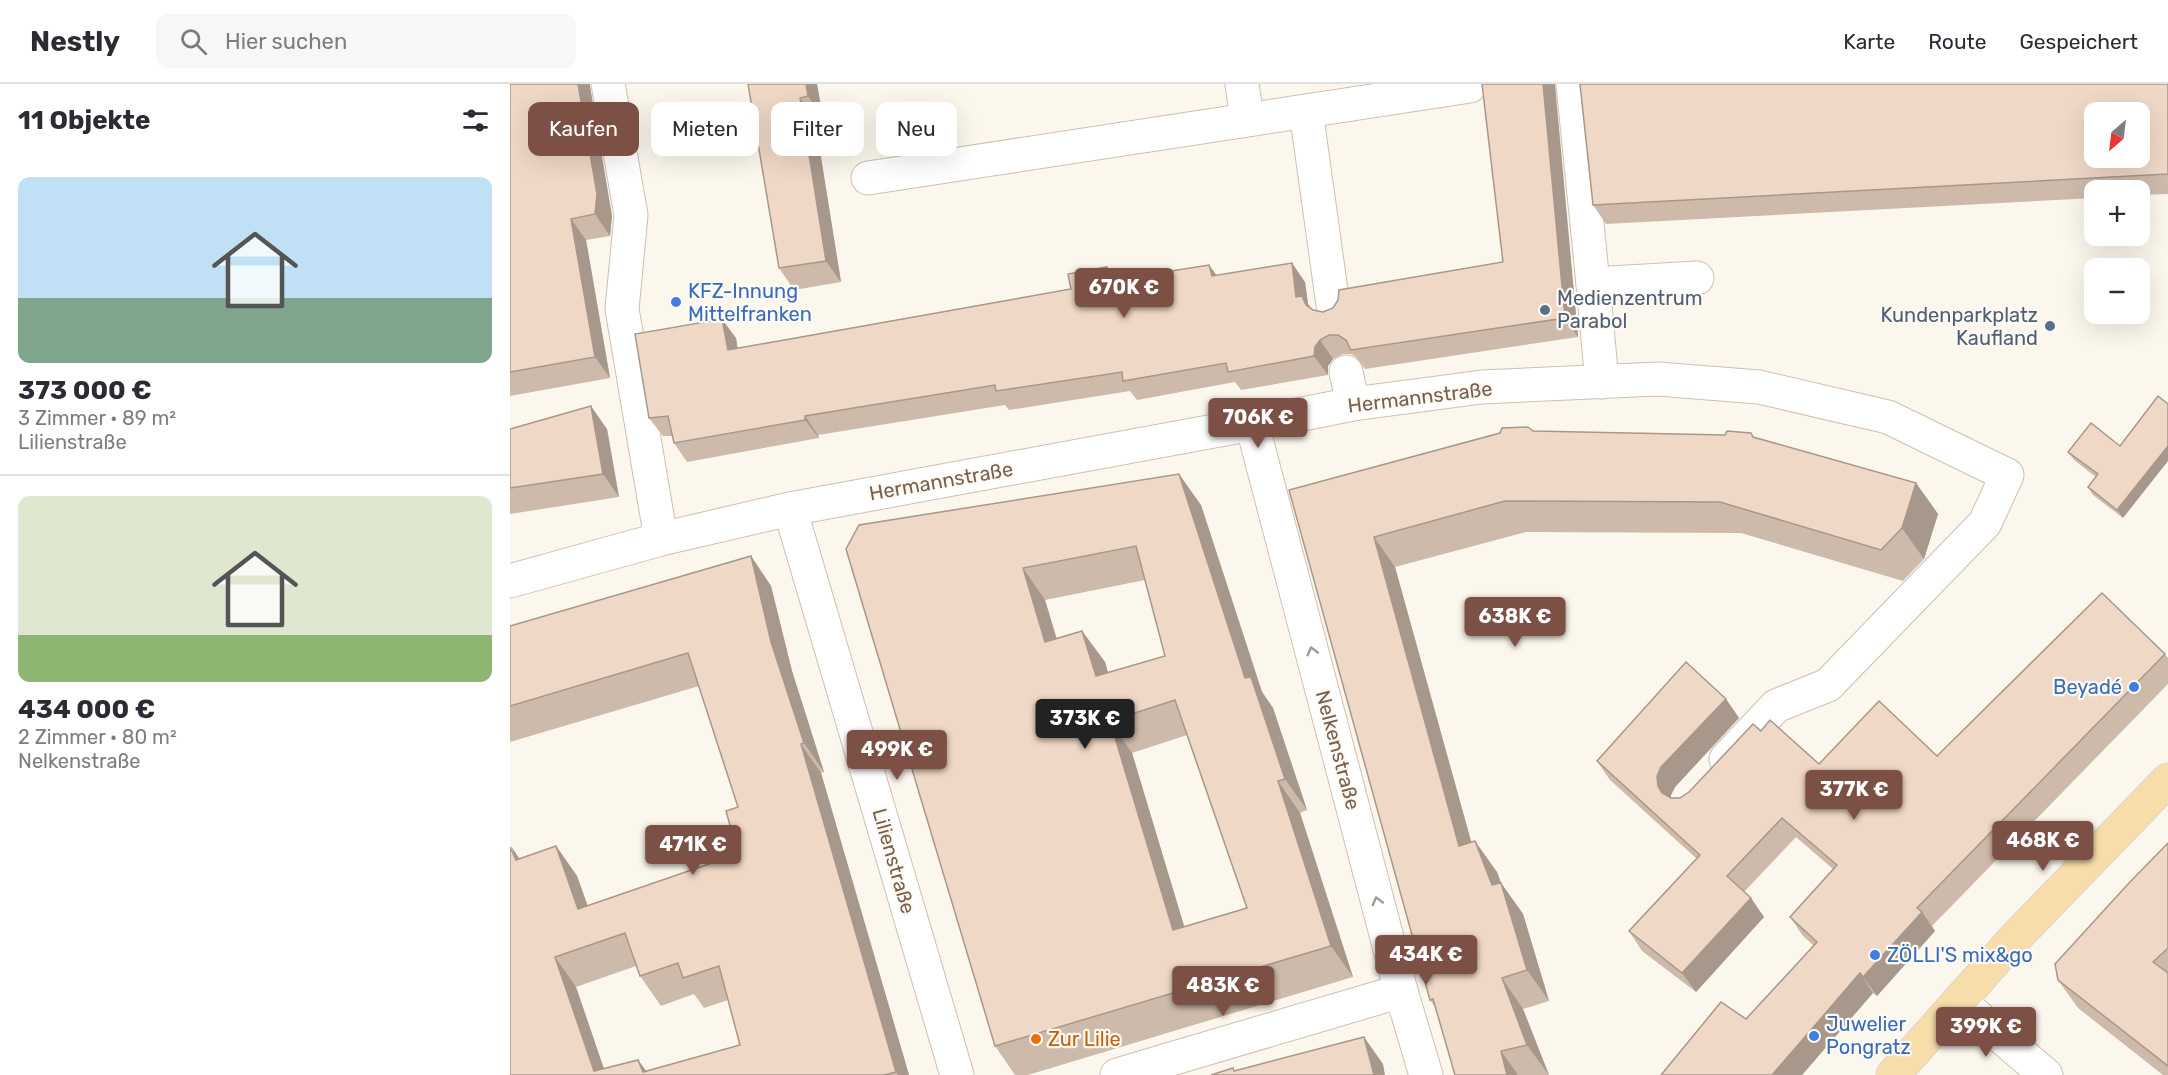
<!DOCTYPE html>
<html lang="de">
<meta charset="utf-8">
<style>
:root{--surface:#fff;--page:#f7f7f7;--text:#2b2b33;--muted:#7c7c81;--line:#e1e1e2;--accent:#7c5045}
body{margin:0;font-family:Rubik,sans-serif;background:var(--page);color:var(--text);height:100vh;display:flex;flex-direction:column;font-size:22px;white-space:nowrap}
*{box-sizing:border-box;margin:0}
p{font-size:20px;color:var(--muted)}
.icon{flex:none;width:33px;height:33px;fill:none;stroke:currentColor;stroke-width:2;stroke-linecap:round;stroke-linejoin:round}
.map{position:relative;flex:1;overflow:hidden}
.panel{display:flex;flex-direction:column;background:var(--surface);width:510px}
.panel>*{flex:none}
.guide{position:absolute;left:18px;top:18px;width:570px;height:54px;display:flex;gap:12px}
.needle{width:39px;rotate:208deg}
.controls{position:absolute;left:1574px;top:18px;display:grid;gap:12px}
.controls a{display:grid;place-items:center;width:66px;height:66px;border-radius:12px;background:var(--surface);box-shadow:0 6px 24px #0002;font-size:30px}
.price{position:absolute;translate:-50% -51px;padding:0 14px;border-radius:6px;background:var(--accent);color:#fff;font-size:20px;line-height:39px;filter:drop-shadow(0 2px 3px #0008)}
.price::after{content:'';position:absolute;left:50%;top:36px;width:18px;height:14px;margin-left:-9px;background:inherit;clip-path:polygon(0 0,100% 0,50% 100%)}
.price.current{background:#222;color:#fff}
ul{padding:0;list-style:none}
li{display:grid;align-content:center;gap:12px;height:318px;padding:0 18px}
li+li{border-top:2px solid var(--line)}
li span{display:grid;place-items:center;height:186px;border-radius:12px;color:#555}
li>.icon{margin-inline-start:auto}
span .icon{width:108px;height:108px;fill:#fffc;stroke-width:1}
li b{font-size:26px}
h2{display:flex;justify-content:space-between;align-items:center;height:72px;padding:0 18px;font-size:26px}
.tag{padding:0 21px;border-radius:12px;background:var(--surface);box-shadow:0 6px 24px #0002;font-size:21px;line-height:54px}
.tag.current{background:var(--accent);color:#fff}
header{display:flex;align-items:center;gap:36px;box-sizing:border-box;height:84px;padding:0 30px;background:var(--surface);border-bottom:2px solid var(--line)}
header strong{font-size:28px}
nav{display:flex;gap:33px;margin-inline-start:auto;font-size:21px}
.search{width:420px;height:54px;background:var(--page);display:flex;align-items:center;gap:15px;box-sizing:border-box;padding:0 21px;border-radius:12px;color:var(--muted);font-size:22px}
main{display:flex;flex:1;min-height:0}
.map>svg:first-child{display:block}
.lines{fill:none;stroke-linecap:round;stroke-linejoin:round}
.minor-casing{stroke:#cec0b1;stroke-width:35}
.major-casing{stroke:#dcd5d1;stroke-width:35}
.minor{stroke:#fff;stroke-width:33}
.major{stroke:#f6ddaa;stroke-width:33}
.wall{fill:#cebaaa;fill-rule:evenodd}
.shaded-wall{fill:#a8978b}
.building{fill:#f0d8c6;stroke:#a8978b;stroke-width:1.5;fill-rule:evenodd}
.oneway{stroke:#a7978d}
.shop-dot{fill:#3f7fe0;stroke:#fefaf3;stroke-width:2}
.service-dot{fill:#5c6f8a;stroke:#fefaf3;stroke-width:2}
.food-dot{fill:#e8710a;stroke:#fefaf3;stroke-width:2}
.labels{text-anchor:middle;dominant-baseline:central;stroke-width:4.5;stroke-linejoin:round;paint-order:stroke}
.shop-label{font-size:20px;fill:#366cbe;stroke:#fefaf3;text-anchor:start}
.service-label{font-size:20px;fill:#4e5e75;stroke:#fefaf3;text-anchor:start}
.street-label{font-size:20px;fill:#775f4f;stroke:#fefaf3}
.food-label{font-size:20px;fill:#c56008;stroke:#fefaf3;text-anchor:start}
</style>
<header>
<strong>Nestly</strong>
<div class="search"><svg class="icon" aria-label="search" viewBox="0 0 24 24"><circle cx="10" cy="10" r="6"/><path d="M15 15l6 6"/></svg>Hier suchen</div>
<nav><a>Karte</a><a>Route</a><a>Gespeichert</a></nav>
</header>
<main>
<section class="panel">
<h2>11 Objekte<svg class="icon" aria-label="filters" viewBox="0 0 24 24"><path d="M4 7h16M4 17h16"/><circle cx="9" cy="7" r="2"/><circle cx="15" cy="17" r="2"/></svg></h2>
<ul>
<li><span style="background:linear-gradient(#bfe0f5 65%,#7fa58c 0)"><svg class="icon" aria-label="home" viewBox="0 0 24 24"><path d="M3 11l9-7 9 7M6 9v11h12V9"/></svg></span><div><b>373 000 €</b><p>3 Zimmer · 89 m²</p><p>Lilienstraße</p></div></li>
<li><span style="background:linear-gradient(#dfe7d0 75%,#8fb573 0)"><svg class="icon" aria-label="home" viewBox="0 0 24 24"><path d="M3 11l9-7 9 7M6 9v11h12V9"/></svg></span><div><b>434 000 €</b><p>2 Zimmer · 80 m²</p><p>Nelkenstraße</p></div></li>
</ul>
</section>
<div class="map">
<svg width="1658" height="991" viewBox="0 0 1658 991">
<rect width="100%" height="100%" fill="#fcf7ed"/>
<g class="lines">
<defs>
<g id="minor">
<path d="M 98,0 L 121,131 L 112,225 L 151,455"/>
<path d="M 732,0 L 737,35"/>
<path d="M 1063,0 L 1083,200"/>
<path d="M 796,27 L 824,228"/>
<path d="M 358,94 L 960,2"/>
<path d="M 836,288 L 843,320"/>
<path d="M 1092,298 L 1083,200 L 1187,194"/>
<path d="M 742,340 L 891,907 L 916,991"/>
<path d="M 280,425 L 447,991"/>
<path d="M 0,497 L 151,455 L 280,425 L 742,340 L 843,320 L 972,303 L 1148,295 L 1249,303 L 1378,333 L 1497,391 L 1475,439 L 1318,601 L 1266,622 L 1216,675"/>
<path d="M 1449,917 L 1536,991"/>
<path d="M 607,991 L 891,907"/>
</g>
<path id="major" d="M 1383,991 L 1506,853 L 1658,696"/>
</defs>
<use href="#minor" class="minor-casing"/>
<use href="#major" class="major-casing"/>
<use href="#minor" class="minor"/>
<use href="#major" class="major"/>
</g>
<g class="wall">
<path d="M 0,0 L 80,0 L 80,3 L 102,132 L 100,152 L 76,156 L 100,294 L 0,312 Z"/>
<path d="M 238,0 L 307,0 L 313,34 L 305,36 L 331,198 L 284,206 L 269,184 Z"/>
<path d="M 1658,0 L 1658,110 L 1629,111 L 1629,106 L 1584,106 L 1584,114 L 1096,140 L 1083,121 Z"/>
<path d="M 1044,2 L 1068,253 L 855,285 L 846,273 L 841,270 L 833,270 L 823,275 L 818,282 L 818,291 L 731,306 L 725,298 L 627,316 L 620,307 L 499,326 L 495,321 L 308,351 L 309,354 L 177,378 L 164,359 L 162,352 L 153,352 L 139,334 L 226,254 L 227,264 L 561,205 L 597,183 L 606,196 L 706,191 L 795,198 L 798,220 L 803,226 L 813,228 L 993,178 Z"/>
<path d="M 1581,339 L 1613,434 L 1583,411 L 1578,403 L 1586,393 L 1564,376 L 1558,368 Z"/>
<path d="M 0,345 L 97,345 L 109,413 L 0,430 Z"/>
<path d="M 1023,347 L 1244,353 L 1406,399 L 1428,430 L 1414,475 L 1393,497 L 1231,449 L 1016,448 L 885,483 L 961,758 L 987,788 L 991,799 L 1013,830 L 1039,917 L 1013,925 L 1039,991 L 945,991 L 925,923 L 920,916 L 779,406 Z"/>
<path d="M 691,421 L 752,608 L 763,624 L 797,726 L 790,729 L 843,893 L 518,991 L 505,991 L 485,962 L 336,465 ZM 635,496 L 655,572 L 598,589 L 595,578 L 572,547 L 547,555 L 535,516 ZM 677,651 L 737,824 L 674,843 L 622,669 Z"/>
<path d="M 241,472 L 261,502 L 282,587 L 314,688 L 311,689 L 399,991 L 0,991 L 9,775 L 46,762 L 67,792 L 78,822 L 228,770 L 228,723 L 189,602 L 0,658 L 0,542 ZM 126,882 L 130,892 L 151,922 L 184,910 L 194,924 L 218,916 L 230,961 L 136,987 L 128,976 L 94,985 L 66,903 Z"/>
<path d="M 1655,570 L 1658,574 L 1658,600 L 1422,842 L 1425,847 L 1367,912 L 1363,909 L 1292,991 L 1151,991 L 1236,935 L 1304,862 L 1293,852 L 1280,833 L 1323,785 L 1286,753 L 1234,808 L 1254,833 L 1186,908 L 1132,867 L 1119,847 L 1187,775 L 1100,696 L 1087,677 L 1216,615 L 1229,634 L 1165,703 L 1161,711 L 1161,714 L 1170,714 L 1179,708 L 1251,647 L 1309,680 L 1427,672 Z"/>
<path d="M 1658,759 L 1658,991 L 1653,991 L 1568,924 L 1548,896 Z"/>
</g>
<g class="shaded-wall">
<path d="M 68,0 L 80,0 L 80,3 L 102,132 L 100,152 L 85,130 Z"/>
<path d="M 296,0 L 307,0 L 313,34 L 298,12 Z"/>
<path d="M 1033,0 L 1045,0 L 1068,253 L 1055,234 Z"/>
<path d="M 290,14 L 305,36 L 331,198 L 316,177 Z"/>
<path d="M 61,135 L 76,156 L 100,294 L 85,273 Z"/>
<path d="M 782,179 L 795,198 L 798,220 L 806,231 L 786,213 Z"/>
<path d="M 699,181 L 713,200 L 702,192 Z"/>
<path d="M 597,183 L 610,202 L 597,197 Z"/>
<path d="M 212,235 L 226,254 L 231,285 L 218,266 Z"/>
<path d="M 810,256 L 823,275 L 818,282 L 818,291 L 804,272 L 805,263 Z"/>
<path d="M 81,322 L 97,345 L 109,413 L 93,390 Z"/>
<path d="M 295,332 L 308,351 L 309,354 L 295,336 Z"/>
<path d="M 1658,362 L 1658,377 L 1613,434 L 1607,426 Z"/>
<path d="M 669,390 L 691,421 L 752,608 L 763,624 L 797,726 L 775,695 L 735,594 Z"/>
<path d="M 1406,399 L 1428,430 L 1414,475 L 1392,444 Z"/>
<path d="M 864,453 L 885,483 L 971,793 L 949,762 Z"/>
<path d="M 241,472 L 261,502 L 282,587 L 314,688 L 294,659 L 261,558 Z"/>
<path d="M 513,484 L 535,516 L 557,590 L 535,558 Z"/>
<path d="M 572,547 L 595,578 L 608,624 L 586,592 Z"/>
<path d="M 1216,615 L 1229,634 L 1165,703 L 1161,711 L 1161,721 L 1166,728 L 1148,702 L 1147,692 L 1151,683 Z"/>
<path d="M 600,637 L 622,669 L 685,878 L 663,846 Z"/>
<path d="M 291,660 L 311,689 L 399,991 L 388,991 L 386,988 Z"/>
<path d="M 768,697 L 790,729 L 843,893 L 821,862 Z"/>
<path d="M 965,757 L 987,788 L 991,799 L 1013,830 L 1039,917 L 1017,886 L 982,801 Z"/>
<path d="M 1,762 L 21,792 L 6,776 Z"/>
<path d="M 46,762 L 67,792 L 89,855 L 68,825 Z"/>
<path d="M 1241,814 L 1254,833 L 1186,908 L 1172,889 Z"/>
<path d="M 1412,828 L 1425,847 L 1367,912 L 1353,893 Z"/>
<path d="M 45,873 L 66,903 L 96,991 L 84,987 Z"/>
<path d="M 1350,889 L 1363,909 L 1292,991 L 1262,991 Z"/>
<path d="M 992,894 L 1013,925 L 1039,991 L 1017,961 Z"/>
<path d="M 854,953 L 873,980 L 875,991 L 864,991 Z"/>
<path d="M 991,967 L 1008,991 L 997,991 Z"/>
<path d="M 128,976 L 139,991 L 133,988 Z"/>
</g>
<g class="building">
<path d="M 0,0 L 68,0 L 87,110 L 85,130 L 61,135 L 85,273 L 0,288 Z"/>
<path d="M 238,0 L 296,0 L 298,12 L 290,14 L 316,177 L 269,184 Z"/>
<path d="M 972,0 L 1033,0 L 1055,234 L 841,266 L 836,256 L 828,251 L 819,251 L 810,256 L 805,263 L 804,272 L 718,288 L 716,279 L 613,297 L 612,288 L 486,307 L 485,301 L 295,332 L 295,336 L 164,359 L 158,332 L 139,334 L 125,250 L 212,235 L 218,266 L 561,205 L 558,190 L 597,183 L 597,197 L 699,181 L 702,192 L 782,179 L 786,213 L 792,212 L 796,221 L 803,226 L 813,228 L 823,224 L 828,216 L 829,206 L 993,178 Z"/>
<path d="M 1070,0 L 1658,0 L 1658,90 L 1083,121 ZM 1584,28 L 1629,28 L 1629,74 L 1584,74 Z"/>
<path d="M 1648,312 L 1658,320 L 1658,362 L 1607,426 L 1578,403 L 1588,390 L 1558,368 L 1581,339 L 1610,362 Z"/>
<path d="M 81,322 L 93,390 L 0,404 L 0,345 Z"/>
<path d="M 1018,343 L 1023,347 L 1215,351 L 1217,347 L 1241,349 L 1243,353 L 1406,399 L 1392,444 L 1371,466 L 1210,418 L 995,417 L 864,453 L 949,762 L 965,757 L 982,801 L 991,799 L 1017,886 L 992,894 L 1017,961 L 991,967 L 997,991 L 945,991 L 923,915 L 920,916 L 779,406 L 990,349 L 992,344 Z"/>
<path d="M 669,390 L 735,594 L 741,593 L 775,695 L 768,697 L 821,862 L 485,962 L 336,465 L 349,441 ZM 626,462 L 655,572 L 586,592 L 572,547 L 535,558 L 513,484 ZM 665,616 L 737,824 L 663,846 L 600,637 Z"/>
<path d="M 241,472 L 261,558 L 294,659 L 291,660 L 386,988 L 374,991 L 0,991 L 0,763 L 6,776 L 46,762 L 68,825 L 228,770 L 216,727 L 228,723 L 178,569 L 0,622 L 0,542 ZM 115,849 L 130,892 L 168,879 L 173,894 L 209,882 L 230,961 L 133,988 L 128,976 L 84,987 L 45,873 Z"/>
<path d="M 1592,509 L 1655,570 L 1407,824 L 1412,828 L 1353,893 L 1350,889 L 1262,991 L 1151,991 L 1211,918 L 1236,935 L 1307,858 L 1280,833 L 1327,781 L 1272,734 L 1217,792 L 1241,814 L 1172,889 L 1119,847 L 1190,771 L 1087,677 L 1176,578 L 1216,615 L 1151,683 L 1147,692 L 1148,702 L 1152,709 L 1161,714 L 1170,714 L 1179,708 L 1243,640 L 1251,647 L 1260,636 L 1309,680 L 1369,617 L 1427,672 Z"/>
<path d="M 1658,759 L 1658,864 L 1643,878 L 1658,889 L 1658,982 L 1548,896 L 1545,880 L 1619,799 Z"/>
<path d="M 854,953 L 864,991 L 701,991 L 723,984 L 724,987 Z"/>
</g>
<defs><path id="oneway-chevron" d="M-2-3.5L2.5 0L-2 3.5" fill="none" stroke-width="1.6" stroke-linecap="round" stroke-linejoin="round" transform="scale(1.5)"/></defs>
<g class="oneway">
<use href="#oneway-chevron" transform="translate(802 567) rotate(-105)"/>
<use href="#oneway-chevron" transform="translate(867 817) rotate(-105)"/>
</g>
<g class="shop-dot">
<circle cx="166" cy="218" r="6"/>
<circle cx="1624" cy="603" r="6"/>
<circle cx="1365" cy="871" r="6"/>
<circle cx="1304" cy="952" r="6"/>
</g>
<g class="service-dot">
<circle cx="1035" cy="226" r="6"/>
<circle cx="1540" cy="242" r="6"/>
</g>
<circle class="food-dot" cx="526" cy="955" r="6"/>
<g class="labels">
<g class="shop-label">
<text x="178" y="207">KFZ-Innung<tspan x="178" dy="23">Mittelfranken</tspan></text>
<text x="1612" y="603" text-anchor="end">Beyadé</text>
<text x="1377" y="871">ZÖLLI'S mix&amp;go</text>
<text x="1316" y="940">Juwelier<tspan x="1316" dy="23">Pongratz</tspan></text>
</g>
<g class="service-label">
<text x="1047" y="214">Medienzentrum<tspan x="1047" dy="23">Parabol</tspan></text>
<text x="1528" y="231" text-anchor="end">Kundenparkplatz<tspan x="1528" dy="23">Kaufland</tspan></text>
</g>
<g class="street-label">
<text transform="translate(910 313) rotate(-7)">Hermannstraße</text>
<text transform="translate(431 397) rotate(-10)">Hermannstraße</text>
<text transform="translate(828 666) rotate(75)">Nelkenstraße</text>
<text transform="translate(384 777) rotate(74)">Lilienstraße</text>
</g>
<g class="food-label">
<text x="538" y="955">Zur Lilie</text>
</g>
</g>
</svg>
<div class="controls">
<a><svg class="needle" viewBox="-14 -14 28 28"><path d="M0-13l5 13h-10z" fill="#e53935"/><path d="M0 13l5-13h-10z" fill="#7c7c81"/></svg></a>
<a>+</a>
<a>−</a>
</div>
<b class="price" style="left:614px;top:235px">670K €</b>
<b class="price" style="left:748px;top:365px">706K €</b>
<b class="price" style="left:1005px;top:564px">638K €</b>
<b class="price current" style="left:575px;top:666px">373K €</b>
<b class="price" style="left:387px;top:697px">499K €</b>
<b class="price" style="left:1344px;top:737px">377K €</b>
<b class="price" style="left:1533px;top:788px">468K €</b>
<b class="price" style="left:183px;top:792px">471K €</b>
<b class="price" style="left:916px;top:902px">434K €</b>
<b class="price" style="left:713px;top:933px">483K €</b>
<b class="price" style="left:1476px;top:974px">399K €</b>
<div class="guide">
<a class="tag current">Kaufen</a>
<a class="tag">Mieten</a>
<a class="tag">Filter</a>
<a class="tag">Neu</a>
</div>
</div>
</main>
